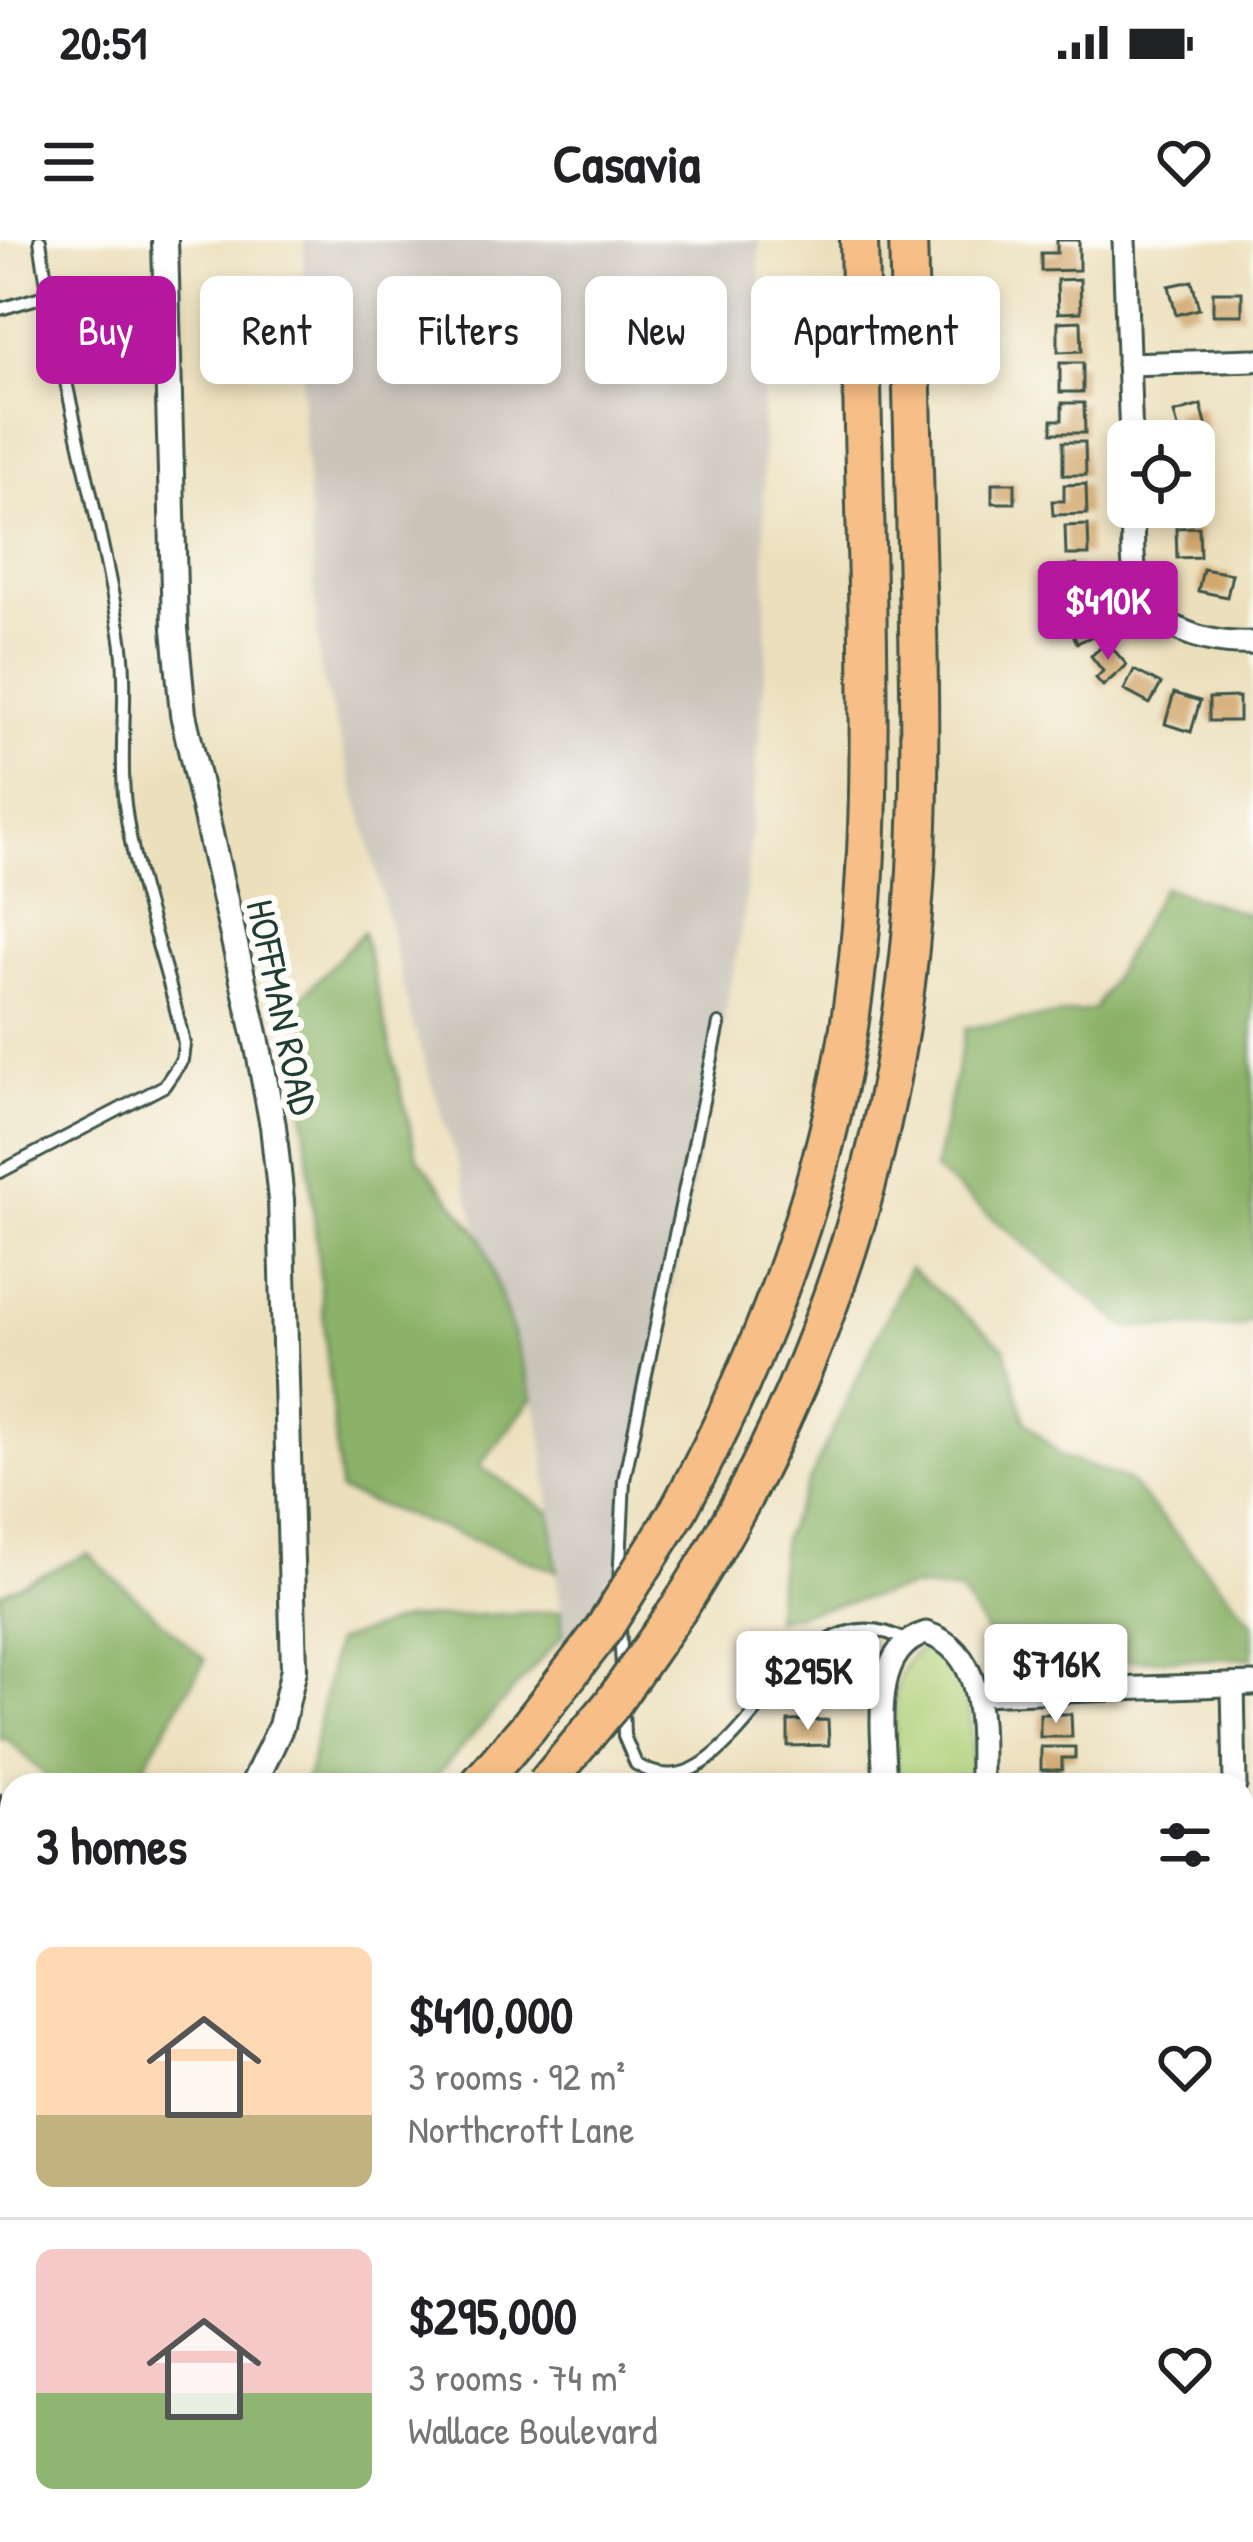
<!DOCTYPE html>
<meta charset="utf-8">
<style>
:root{--surface:#fff;--page:#f6f6f6;--text:#202124;--muted:#757577;--line:#e0e0e0;--accent:#b5179e}
body{margin:0;font-family:"Patrick Hand",sans-serif;background:var(--page);color:var(--text);height:100vh;display:flex;flex-direction:column;font-size:45px;white-space:nowrap}
*{box-sizing:border-box;margin:0}
p{font-size:39px;color:var(--muted)}
.icon{flex:none;width:66px;height:66px;fill:none;stroke:currentColor;stroke-width:2;stroke-linecap:round;stroke-linejoin:round}
.map{position:relative;flex:1;overflow:hidden}
.details{position:absolute;left:0px;top:1533px;width:1254px;height:771px;display:flex;flex-direction:column;background:var(--surface);border-radius:36px 36px 0 0;box-shadow:0 6px 18px #0003}
.details>*{flex:none}
.top-card{position:absolute;left:36px;top:36px;width:1182px;height:108px;display:flex;gap:24px}
.controls{position:absolute;left:1107px;top:180px;display:grid;gap:24px}
.controls a{display:grid;place-items:center;width:108px;height:108px;border-radius:18px;background:var(--surface);box-shadow:0 6px 18px #0003;font-size:60px}
.price{position:absolute;translate:-50% -102px;padding:0 27px;border-radius:12px;background:#fff;color:#222;font-size:39px;line-height:78px;filter:drop-shadow(0 3px 6px #0008)}
.price::after{content:'';position:absolute;left:50%;top:72px;width:36px;height:27px;margin-left:-18px;background:inherit;clip-path:polygon(0 0,100% 0,50% 100%)}
.price.selected{background:var(--accent);color:#fff}
ul{padding:0;list-style:none}
li{display:flex;align-items:center;gap:36px;height:300px;padding:0 36px}
li+li{border-top:3px solid var(--line)}
li span{display:grid;place-items:center;flex:none;width:336px;height:240px;border-radius:18px;color:#555}
li>.icon{margin-inline-start:auto}
span .icon{width:144px;height:144px;fill:#fffc;stroke-width:1}
li b{font-size:51px}
h2{display:flex;justify-content:space-between;align-items:center;height:144px;padding:0 36px;font-size:51px}
.tag{padding:0 42px;border-radius:18px;background:var(--surface);box-shadow:0 6px 18px #0003;font-size:42px;line-height:108px}
.tag.selected{background:var(--accent);color:#fff}
.status{display:flex;justify-content:space-between;align-items:center;height:84px;padding:0 60px;background:var(--surface);direction:ltr}
.status svg{height:33px;fill:currentColor}
header{display:flex;justify-content:space-between;align-items:center;height:156px;padding:0 36px;background:var(--surface);font-size:54px;font-weight:700}
.map>svg:first-child{display:block}
.industrial{fill:#c9c3b8}
.green{fill:#afcf77;stroke:#678656;stroke-width:3}
.forest{fill:#8bb268;stroke:#55784e;stroke-width:3}
.building{fill:#d2a86e}
.lines{fill:none;stroke-linecap:round;stroke-linejoin:round}
.service-casing{stroke:#3e5548;stroke-width:16}
.minor-casing{stroke:#3e5548;stroke-width:27}
.tertiary-casing{stroke:#3e5548;stroke-width:30}
.motorway-casing{stroke:#3e5548;stroke-width:42}
.service{stroke:#fff;stroke-width:10}
.minor{stroke:#fff;stroke-width:21}
.tertiary{stroke:#fff;stroke-width:24}
.motorway{stroke:#f7be87;stroke-width:36}
.rail-casing{stroke:#1f3d34;stroke-width:10}
.rail{stroke:#fdfcf7;stroke-width:6;stroke-dasharray:18;stroke-linecap:butt}
.motorway-bridge-casing{stroke:#3e5548;stroke-width:42;stroke-linecap:butt}
.motorway-bridge{stroke:#f7be87;stroke-width:36}
.labels{text-anchor:middle;dominant-baseline:central;stroke-width:12;stroke-linejoin:round;paint-order:stroke}
.street-label{font-size:39px;fill:#1f3d34;stroke:#fdfcf7}
</style>
<div class="status"><b>20:51</b><svg viewBox="0 0 49 12"><path d="M0 12V9h3v3zM5 12V6h3v6zM10 12V3h3v9zM15 12V0h3v12zM26 1h20v11H26zM47 4h2v5h-2z"/></svg></div>
<header><svg class="icon" aria-label="menu" viewBox="0 0 24 24"><path d="M4 6h16M4 12h16M4 18h16"/></svg>Casavia<svg class="icon" aria-label="heart" viewBox="0 0 24 24"><path d="M12 20l-8-8c-3-5 5-10 8-4 3-6 11-1 8 4z"/></svg></header>
<div class="map">
<svg width="1253" height="2302" viewBox="0 0 1253 2302">
<rect width="100%" height="100%" fill="#fdfcf7"/>
<filter id="ink" filterUnits="userSpaceOnUse"><feTurbulence type="fractalNoise" baseFrequency=".00833" numOctaves="2"/><feDisplacementMap in="SourceGraphic" scale="24" xChannelSelector="R" yChannelSelector="G"/><feConvolveMatrix kernelMatrix="1 2 1 2 8 2 1 2 1" color-interpolation-filters="sRGB"/></filter>
<filter id="wash" filterUnits="userSpaceOnUse"><feTurbulence type="fractalNoise" baseFrequency=".004" numOctaves="4" result="noise"/><feDisplacementMap in="SourceGraphic" scale="48" xChannelSelector="R" yChannelSelector="G"/><feGaussianBlur stdDeviation="2.7" result="paint"/><feColorMatrix in="noise" values="0 0 0 0 0 0 0 0 0 0 0 0 0 0 0 0 0 1.4 0 .05"/><feComposite in="paint" operator="in"/></filter>
<g filter="url(#wash)">
<rect width="100%" height="100%" fill="#ecdfbc"/>
<path class="industrial" d="M 304,0 L 759,0 L 767,411 L 743,680 L 657,1126 L 633,1229 L 626,1356 L 568,1437 L 541,1184 L 410,775 L 365,584 L 320,431 L 302,164 Z"/>
<path class="green" d="M 925,1408 L 942,1412 C 975,1449 972,1499 973,1545 L 897,1545 C 896,1510 882,1421 925,1408 Z"/>
<g class="forest">
<path d="M 1163,647 L 1253,676 L 1253,1079 L 1241,1087 L 1126,1087 L 934,930 L 966,788 L 1094,770 Z"/>
<path d="M 363,692 L 417,917 L 482,998 L 533,1158 L 479,1226 L 551,1273 L 557,1331 L 340,1251 L 294,765 Z"/>
<path d="M 909,1028 L 1005,1108 L 1025,1181 L 1062,1217 L 1128,1240 L 1253,1382 L 1253,1418 L 1005,1422 L 961,1352 L 915,1347 L 774,1379 L 783,1297 Z"/>
<path d="M 88,1314 L 205,1420 L 133,1545 L 55,1545 L 7,1499 L 0,1499 L 0,1354 Z"/>
<path d="M 561,1371 L 563,1395 L 428,1545 L 302,1545 L 309,1532 L 335,1402 L 405,1379 Z"/>
</g>
<g id="blocks">
<g class="building">
<path d="M 1057,0 L 1079,0 L 1079,30 L 1041,31 L 1041,13 L 1057,13 Z"/>
<path d="M 1080,39 L 1081,72 L 1058,73 L 1057,40 Z"/>
<path d="M 1192,41 L 1199,69 L 1176,75 L 1169,46 Z"/>
<rect x="1213" y="52" width="29" height="23"/>
<path d="M 1081,81 L 1082,111 L 1058,112 L 1058,82 Z"/>
<rect x="1060" y="123" width="23" height="29"/>
<path d="M 1062,163 L 1084,163 L 1085,193 L 1052,193 L 1052,180 L 1062,180 Z"/>
<path d="M 1201,165 L 1207,188 L 1180,195 L 1174,173 Z"/>
<path d="M 1063,202 L 1085,202 L 1086,235 L 1063,235 Z"/>
<rect x="992" y="243" width="23" height="20"/>
<path d="M 1086,244 L 1087,274 L 1053,275 L 1052,261 L 1064,261 L 1064,245 Z"/>
<path d="M 1088,285 L 1089,315 L 1066,315 L 1065,286 Z"/>
<path d="M 1199,287 L 1200,317 L 1177,318 L 1176,288 Z"/>
<path d="M 1077,325 L 1080,355 L 1056,357 L 1053,327 Z"/>
<path d="M 1203,329 L 1232,334 L 1227,357 L 1198,351 Z"/>
<path d="M 1085,367 L 1097,394 L 1077,403 L 1065,377 Z"/>
<path d="M 1107,402 L 1127,425 L 1103,446 L 1096,438 L 1103,431 L 1091,416 Z"/>
<path d="M 1134,430 L 1161,444 L 1150,464 L 1124,450 Z"/>
<path d="M 1174,453 L 1200,461 L 1191,492 L 1165,484 Z"/>
<path d="M 1239,457 L 1239,481 L 1209,481 L 1209,458 Z"/>
<path d="M 1040,1474 L 1071,1474 L 1072,1497 L 1040,1497 Z"/>
<path d="M 828,1480 L 829,1505 L 788,1506 L 788,1481 Z"/>
<path d="M 1041,1507 L 1075,1507 L 1075,1518 L 1062,1518 L 1062,1530 L 1041,1530 Z"/>
<path d="M 0,1553 L 12,1585 L 12,1627 L 0,1631 Z"/>
</g>
</g>
</g>
<g filter="url(#ink)">
<use href="#blocks" fill-opacity="0" stroke="#3e5548" stroke-width="3"/>
<g class="lines">
<defs>
<g id="service">
<path d="M 0,69 L 48,55"/>
<path d="M 0,932 L 164,846 L 182,820 L 184,804 C 168,724 135,647 125,565 C 118,508 130,450 120,393 C 96,261 59,133 40,0"/>
<path d="M 619,1344 L 624,1240 L 719,784"/>
<path d="M 620,1387 L 622,1428"/>
<path d="M 623,1465 L 624,1496 L 636,1524 C 737,1589 787,1331 908,1402"/>
</g>
<g id="minor">
<path d="M 1124,0 L 1131,201"/>
<path d="M 1128,124 L 1253,120"/>
<path d="M 1133,267 C 1133,288 1131,312 1135,333 C 1144,388 1205,405 1253,403"/>
<path d="M 1233,1445 L 1235,1545"/>
<path d="M 979,1454 L 1253,1444"/>
<path d="M 885,1545 C 884,1500 867,1410 926,1393 C 989,1413 980,1493 981,1545"/>
<path d="M 1242,1848 L 1253,2268"/>
<path d="M 903,2292 L 903,2302"/>
<path d="M 995,2292 L 995,2302"/>
</g>
<g id="tertiary">
<path d="M 165,0 L 175,389 L 183,474 L 258,807 L 273,886 L 281,960 L 294,1429 L 281,1486 L 253,1545"/>
<path d="M 0,1701 L 12,1697"/>
</g>
<g id="motorway">
<path d="M 679,1269 C 759,1121 819,966 847,800 C 872,649 870,498 867,346 C 864,231 861,115 859,0"/>
<path d="M 681,1365 C 790,1194 866,999 898,799 C 923,649 921,497 917,346 C 915,230 912,115 908,0"/>
<path d="M 478,1545 L 529,1486"/>
<path d="M 0,1885 L 12,1880"/>
<path d="M 0,1940 L 12,1935"/>
</g>
</defs>
<use href="#service" class="service-casing"/>
<use href="#minor" class="minor-casing"/>
<use href="#tertiary" class="tertiary-casing"/>
<use href="#motorway" class="motorway-casing"/>
<use href="#service" class="service"/>
<use href="#minor" class="minor"/>
<use href="#tertiary" class="tertiary"/>
<use href="#motorway" class="motorway"/>
<defs>
<path id="rail" d="M 627,2292 L 627,2302"/>
</defs>
<use href="#rail" class="rail-casing"/>
<use href="#rail" class="rail"/>
<defs>
<g id="motorway-bridge">
<path d="M 529,1486 L 603,1390 L 679,1269"/>
<path d="M 545,1545 L 612,1464 L 681,1365"/>
</g>
</defs>
<use href="#motorway-bridge" class="motorway-bridge-casing"/>
<use href="#motorway-bridge" class="motorway-bridge"/>
</g>
</g>
<g class="labels">
<g class="street-label">
<text transform="translate(283 767) rotate(78)">HOFFMAN ROAD</text>
</g>
</g>
</svg>
<div class="controls">
<a><svg class="icon" aria-label="locate" viewBox="0 0 24 24"><circle cx="12" cy="12" r="6"/><path d="M12 2v4M12 18v4M2 12h4M18 12h4"/></svg></a>
</div>
<b class="price selected" style="left:1108px;top:423px">$410K</b>
<b class="price" style="left:1056px;top:1486px">$716K</b>
<b class="price" style="left:808px;top:1493px">$295K</b>
<div class="top-card">
<a class="tag selected">Buy</a>
<a class="tag">Rent</a>
<a class="tag">Filters</a>
<a class="tag">New</a>
<a class="tag">Apartment</a>
</div>
<section class="details">
<h2>3 homes<svg class="icon" aria-label="filters" viewBox="0 0 24 24"><path d="M4 7h16M4 17h16"/><circle cx="9" cy="7" r="2"/><circle cx="15" cy="17" r="2"/></svg></h2>
<ul>
<li><span style="background:linear-gradient(#ffd9b3 70%,#c2b280 0)"><svg class="icon" aria-label="home" viewBox="0 0 24 24"><path d="M3 11l9-7 9 7M6 9v11h12V9"/></svg></span><div><b>$410,000</b><p>3 rooms · 92 m²</p><p>Northcroft Lane</p></div><svg class="icon" aria-label="heart" viewBox="0 0 24 24"><path d="M12 20l-8-8c-3-5 5-10 8-4 3-6 11-1 8 4z"/></svg></li>
<li><span style="background:linear-gradient(#f6c9c9 60%,#8fb573 0)"><svg class="icon" aria-label="home" viewBox="0 0 24 24"><path d="M3 11l9-7 9 7M6 9v11h12V9"/></svg></span><div><b>$295,000</b><p>3 rooms · 74 m²</p><p>Wallace Boulevard</p></div><svg class="icon" aria-label="heart" viewBox="0 0 24 24"><path d="M12 20l-8-8c-3-5 5-10 8-4 3-6 11-1 8 4z"/></svg></li>
</ul>
</section>
</div>
